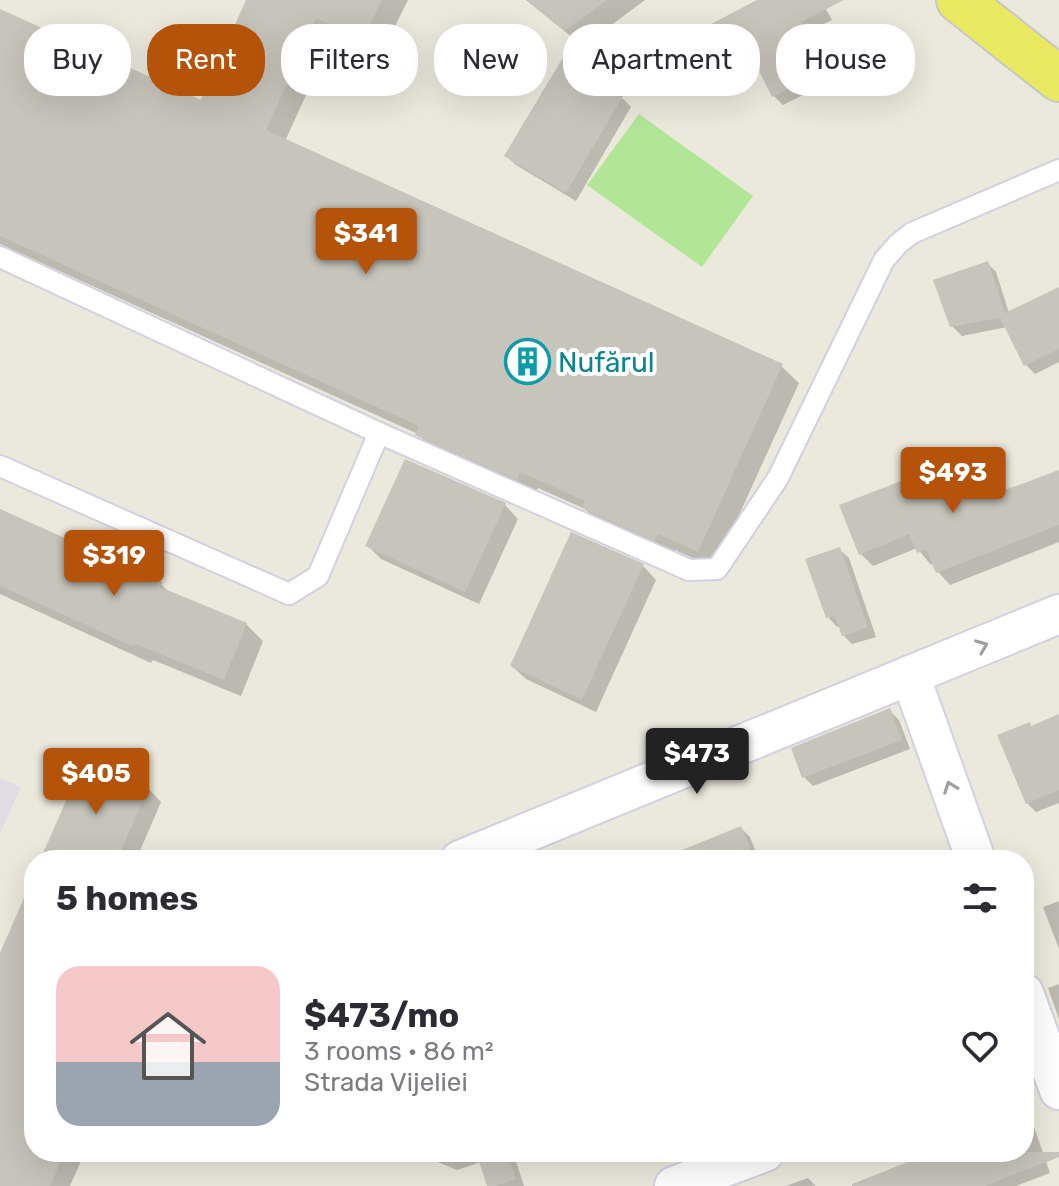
<!DOCTYPE html>
<meta charset="utf-8">
<style>
:root{--surface:#fff;--page:#f7f7f7;--text:#2b2b33;--muted:#7c7c81;--line:#e1e1e2;--accent:#b45309}
body{margin:0;font-family:Rubik,sans-serif;background:var(--page);color:var(--text);height:100vh;display:flex;flex-direction:column;font-size:30px;white-space:nowrap}
*{box-sizing:border-box;margin:0}
p{font-size:26px;color:var(--muted)}
.icon{flex:none;width:44px;height:44px;fill:none;stroke:currentColor;stroke-width:2;stroke-linecap:round;stroke-linejoin:round}
.map{position:relative;flex:1;overflow:hidden}
.panel{position:absolute;left:24px;top:850px;width:1010px;height:312px;display:flex;flex-direction:column;background:var(--surface);border-radius:32px;box-shadow:0 8px 32px #0002}
.panel>*{flex:none}
.top-card{position:absolute;left:24px;top:24px;width:1012px;height:72px;display:flex;gap:16px}
.price{position:absolute;translate:-50% -68px;padding:0 18px;border-radius:8px;background:var(--accent);color:#fff;font-size:26px;line-height:52px;filter:drop-shadow(0 2px 4px #0008)}
.price::after{content:'';position:absolute;left:50%;top:48px;width:24px;height:18px;margin-left:-12px;background:inherit;clip-path:polygon(0 0,100% 0,50% 100%)}
.price.current{background:#222;color:#fff}
ul{padding:0;list-style:none}
li{display:flex;align-items:center;gap:24px;height:200px;padding:0 32px}
li+li{border-top:2px solid var(--line)}
li span{display:grid;place-items:center;flex:none;width:224px;height:160px;border-radius:24px;color:#555}
li>.icon{margin-inline-start:auto}
span .icon{width:96px;height:96px;fill:#fffc;stroke-width:1}
li b{font-size:34px}
h2{display:flex;justify-content:space-between;align-items:center;height:96px;padding:0 32px;font-size:34px}
.tag{padding:0 28px;border-radius:32px;background:var(--surface);box-shadow:0 8px 32px #0002;font-size:28px;line-height:72px}
.tag.current{background:var(--accent);color:#fff}
.map>svg:first-child{display:block}
.industrial{fill:#e0dce3}
.pitch{fill:#b1e697}
.shadow{fill:#0003}
.building{fill:#c6c4bb}
.lines{fill:none;stroke-linecap:round;stroke-linejoin:round}
.lane-casing{stroke:#d2d1e1;stroke-width:24}
.street-casing{stroke:#d2d1e1;stroke-width:42}
.primary-casing{stroke:#c7c7c7;stroke-width:48}
.lane{stroke:#fff;stroke-width:20}
.street{stroke:#fff;stroke-width:38}
.primary{stroke:#e9e962;stroke-width:44}
.oneway{stroke:#9f9f9f}
.labels{text-anchor:middle;dominant-baseline:central;stroke-width:8;stroke-linejoin:round;paint-order:stroke}
.culture-label{font-size:28px;fill:#0d838f;stroke:#fff;text-anchor:start}
</style>
<div class="map">
<svg width="1059" height="1186" viewBox="0 0 1059 1186">
<rect width="100%" height="100%" fill="#ebe8dc"/>
<path class="industrial" d="M 0,778 L 21,787 L 0,833 Z"/>
<path class="pitch" d="M 639,114 L 753,196 L 702,267 L 587,185 Z"/>
<g class="shadow">
<path d="M 248,0 L 408,0 L 380,56 L 334,34 L 285,141 L 781,366 L 799,383 L 715,568 L 675,550 L 672,556 L 601,525 L 585,509 L 538,488 L 534,495 L 435,452 L 418,434 L 0,244 L 0,12 L 202,103 Z"/>
<path d="M 526,0 L 645,0 L 583,46 Z"/>
<path d="M 762,0 L 821,0 L 832,20 L 809,31 L 833,80 L 783,105 L 774,96 L 755,60 L 718,77 L 709,68 Z"/>
<path d="M 562,62 L 622,98 L 631,107 L 576,201 L 516,165 L 506,156 Z"/>
<path d="M 987,263 L 996,272 L 1009,313 L 1059,289 L 1059,362 L 1035,374 L 1026,365 L 1007,327 L 962,336 L 952,326 Z"/>
<path d="M 958,472 L 967,481 L 984,474 L 997,486 L 1000,494 L 1059,472 L 1059,542 L 950,585 L 938,572 L 934,563 L 931,565 L 917,548 L 873,566 L 861,554 L 926,474 L 935,482 Z"/>
<path d="M 505,505 L 518,519 L 479,604 L 381,559 L 367,545 Z"/>
<path d="M 0,511 L 161,584 L 171,594 L 246,624 L 263,641 L 241,696 L 153,660 L 151,663 L 0,594 Z"/>
<path d="M 839,549 L 849,558 L 876,637 L 852,644 L 843,635 L 840,626 L 837,627 L 828,617 Z"/>
<path d="M 643,566 L 656,580 L 596,712 L 526,679 L 512,666 Z"/>
<path d="M 890,711 L 899,720 L 910,749 L 813,786 L 804,777 Z"/>
<path d="M 1059,716 L 1059,803 L 1036,812 L 1027,803 L 1029,724 L 1032,727 Z"/>
<path d="M 148,788 L 161,802 L 136,860 L 43,860 Z"/>
<path d="M 741,828 L 750,837 L 759,860 L 662,860 Z"/>
<path d="M 34,880 L 34,1152 L 85,1152 L 70,1186 L 0,1186 L 0,958 Z"/>
<path d="M 1059,901 L 1059,949 L 1043,907 Z"/>
<path d="M 1059,984 L 1059,1019 L 1048,988 Z"/>
<path d="M 1024,1111 L 1031,1118 L 1050,1173 L 1016,1186 L 906,1186 L 910,1163 L 906,1152 L 1024,1152 Z"/>
<path d="M 413,1152 L 513,1152 L 524,1186 L 489,1186 L 481,1162 L 457,1170 Z"/>
<path d="M 572,1152 L 608,1152 L 581,1161 Z"/>
<path d="M 676,1152 L 729,1152 L 689,1170 L 679,1160 Z"/>
<path d="M 808,1178 L 816,1186 L 786,1186 Z"/>
</g>
<g class="building">
<path d="M 246,0 L 382,0 L 362,41 L 316,18 L 266,130 L 783,364 L 698,552 L 658,534 L 654,541 L 582,508 L 585,501 L 520,472 L 517,480 L 415,435 L 419,426 L 0,236 L 0,9 L 201,100 Z"/>
<path d="M 527,0 L 607,0 L 565,31 Z"/>
<path d="M 757,0 L 844,0 L 801,22 L 826,71 L 772,97 L 748,49 L 708,69 L 690,35 Z"/>
<path d="M 562,59 L 623,96 L 566,193 L 504,156 Z"/>
<path d="M 988,261 L 1005,313 L 1059,287 L 1059,349 L 1024,366 L 1000,318 L 950,327 L 933,280 Z"/>
<path d="M 405,459 L 506,503 L 465,592 L 365,546 Z"/>
<path d="M 959,470 L 963,480 L 985,471 L 994,494 L 1059,470 L 1059,525 L 936,573 L 926,549 L 917,553 L 909,534 L 859,555 L 839,505 L 927,471 L 931,481 Z"/>
<path d="M 0,509 L 163,582 L 160,587 L 247,623 L 224,680 L 135,644 L 134,647 L 0,586 Z"/>
<path d="M 571,532 L 644,564 L 582,700 L 510,666 Z"/>
<path d="M 840,547 L 868,627 L 842,636 L 835,616 L 826,618 L 805,559 Z"/>
<path d="M 890,708 L 902,740 L 802,778 L 791,748 Z"/>
<path d="M 1059,714 L 1059,790 L 1026,804 L 997,735 L 1030,722 L 1031,726 Z"/>
<path d="M 85,758 L 149,786 L 117,860 L 40,860 Z"/>
<path d="M 741,826 L 755,860 L 660,860 L 660,859 Z"/>
<path d="M 34,875 L 34,1152 L 65,1152 L 50,1186 L 0,1186 L 0,953 Z"/>
<path d="M 476,1152 L 507,1152 L 516,1179 L 496,1186 L 487,1186 Z"/>
<path d="M 904,1152 L 1059,1152 L 1059,1157 L 985,1186 L 852,1186 L 852,1184 L 908,1162 Z"/>
</g>
<g class="lines">
<defs>
<g id="lane">
<path d="M 0,257 L 379,433 L 689,570 L 717,569 L 778,478 L 884,260 L 898,244 L 912,233 L 1059,170"/>
<path d="M 0,466 L 289,594 L 318,576 L 379,433"/>
</g>
<g id="street">
<path d="M 910,675 L 976,860"/>
<path d="M 460,860 L 1059,614"/>
<path d="M 1024,993 L 1059,1090"/>
<path d="M 674,1186 L 765,1152"/>
</g>
<path id="primary" d="M 959,0 L 1059,79"/>
</defs>
<use href="#lane" class="lane-casing"/>
<use href="#street" class="street-casing"/>
<use href="#primary" class="primary-casing"/>
<use href="#lane" class="lane"/>
<use href="#street" class="street"/>
<use href="#primary" class="primary"/>
</g>
<defs><path id="oneway-chevron" d="M-2-3.5L2.5 0L-2 3.5" fill="none" stroke-width="1.6" stroke-linecap="round" stroke-linejoin="round" transform="scale(2)"/></defs>
<g class="oneway">
<use href="#oneway-chevron" transform="translate(982 646) rotate(-22)"/>
<use href="#oneway-chevron" transform="translate(950 787) rotate(-110)"/>
</g>
<defs>
<symbol id="building-ring" viewBox="-11 -11 22 22"><circle r="9.5" fill="#fff" stroke="#0f9aa8" stroke-width="1.5"/><path d="M-4-6H4V6H1V3H-1V6H-4ZM-2.5-4.3h1.7v1.8h-1.7ZM.8-4.3h1.7v1.8H.8ZM-2.5-1h1.7V.8h-1.7ZM.8-1h1.7V.8H.8Z" fill="#0f9aa8"/></symbol>
</defs>
<g fill-rule="evenodd">
<use href="#building-ring" x="502" y="336" width="51" height="51"/>
</g>
<g class="labels">
<g class="culture-label">
<text x="558" y="362">Nufărul</text>
</g>
</g>
</svg>
<b class="price" style="left:366px;top:276px">$341</b>
<b class="price" style="left:953px;top:515px">$493</b>
<b class="price" style="left:114px;top:598px">$319</b>
<b class="price current" style="left:697px;top:796px">$473</b>
<b class="price" style="left:96px;top:816px">$405</b>
<div class="top-card">
<a class="tag">Buy</a>
<a class="tag current">Rent</a>
<a class="tag">Filters</a>
<a class="tag">New</a>
<a class="tag">Apartment</a>
<a class="tag">House</a>
</div>
<section class="panel">
<h2>5 homes<svg class="icon" aria-label="filters" viewBox="0 0 24 24"><path d="M4 7h16M4 17h16"/><circle cx="9" cy="7" r="2"/><circle cx="15" cy="17" r="2"/></svg></h2>
<ul>
<li><span style="background:linear-gradient(#f6c9c9 60%,#9aa5b1 0)"><svg class="icon" aria-label="home" viewBox="0 0 24 24"><path d="M3 11l9-7 9 7M6 9v11h12V9"/></svg></span><div><b>$473/mo</b><p>3 rooms · 86 m²</p><p>Strada Vijeliei</p></div><svg class="icon" aria-label="heart" viewBox="0 0 24 24"><path d="M12 20l-8-8c-3-5 5-10 8-4 3-6 11-1 8 4z"/></svg></li>
</ul>
</section>
</div>
